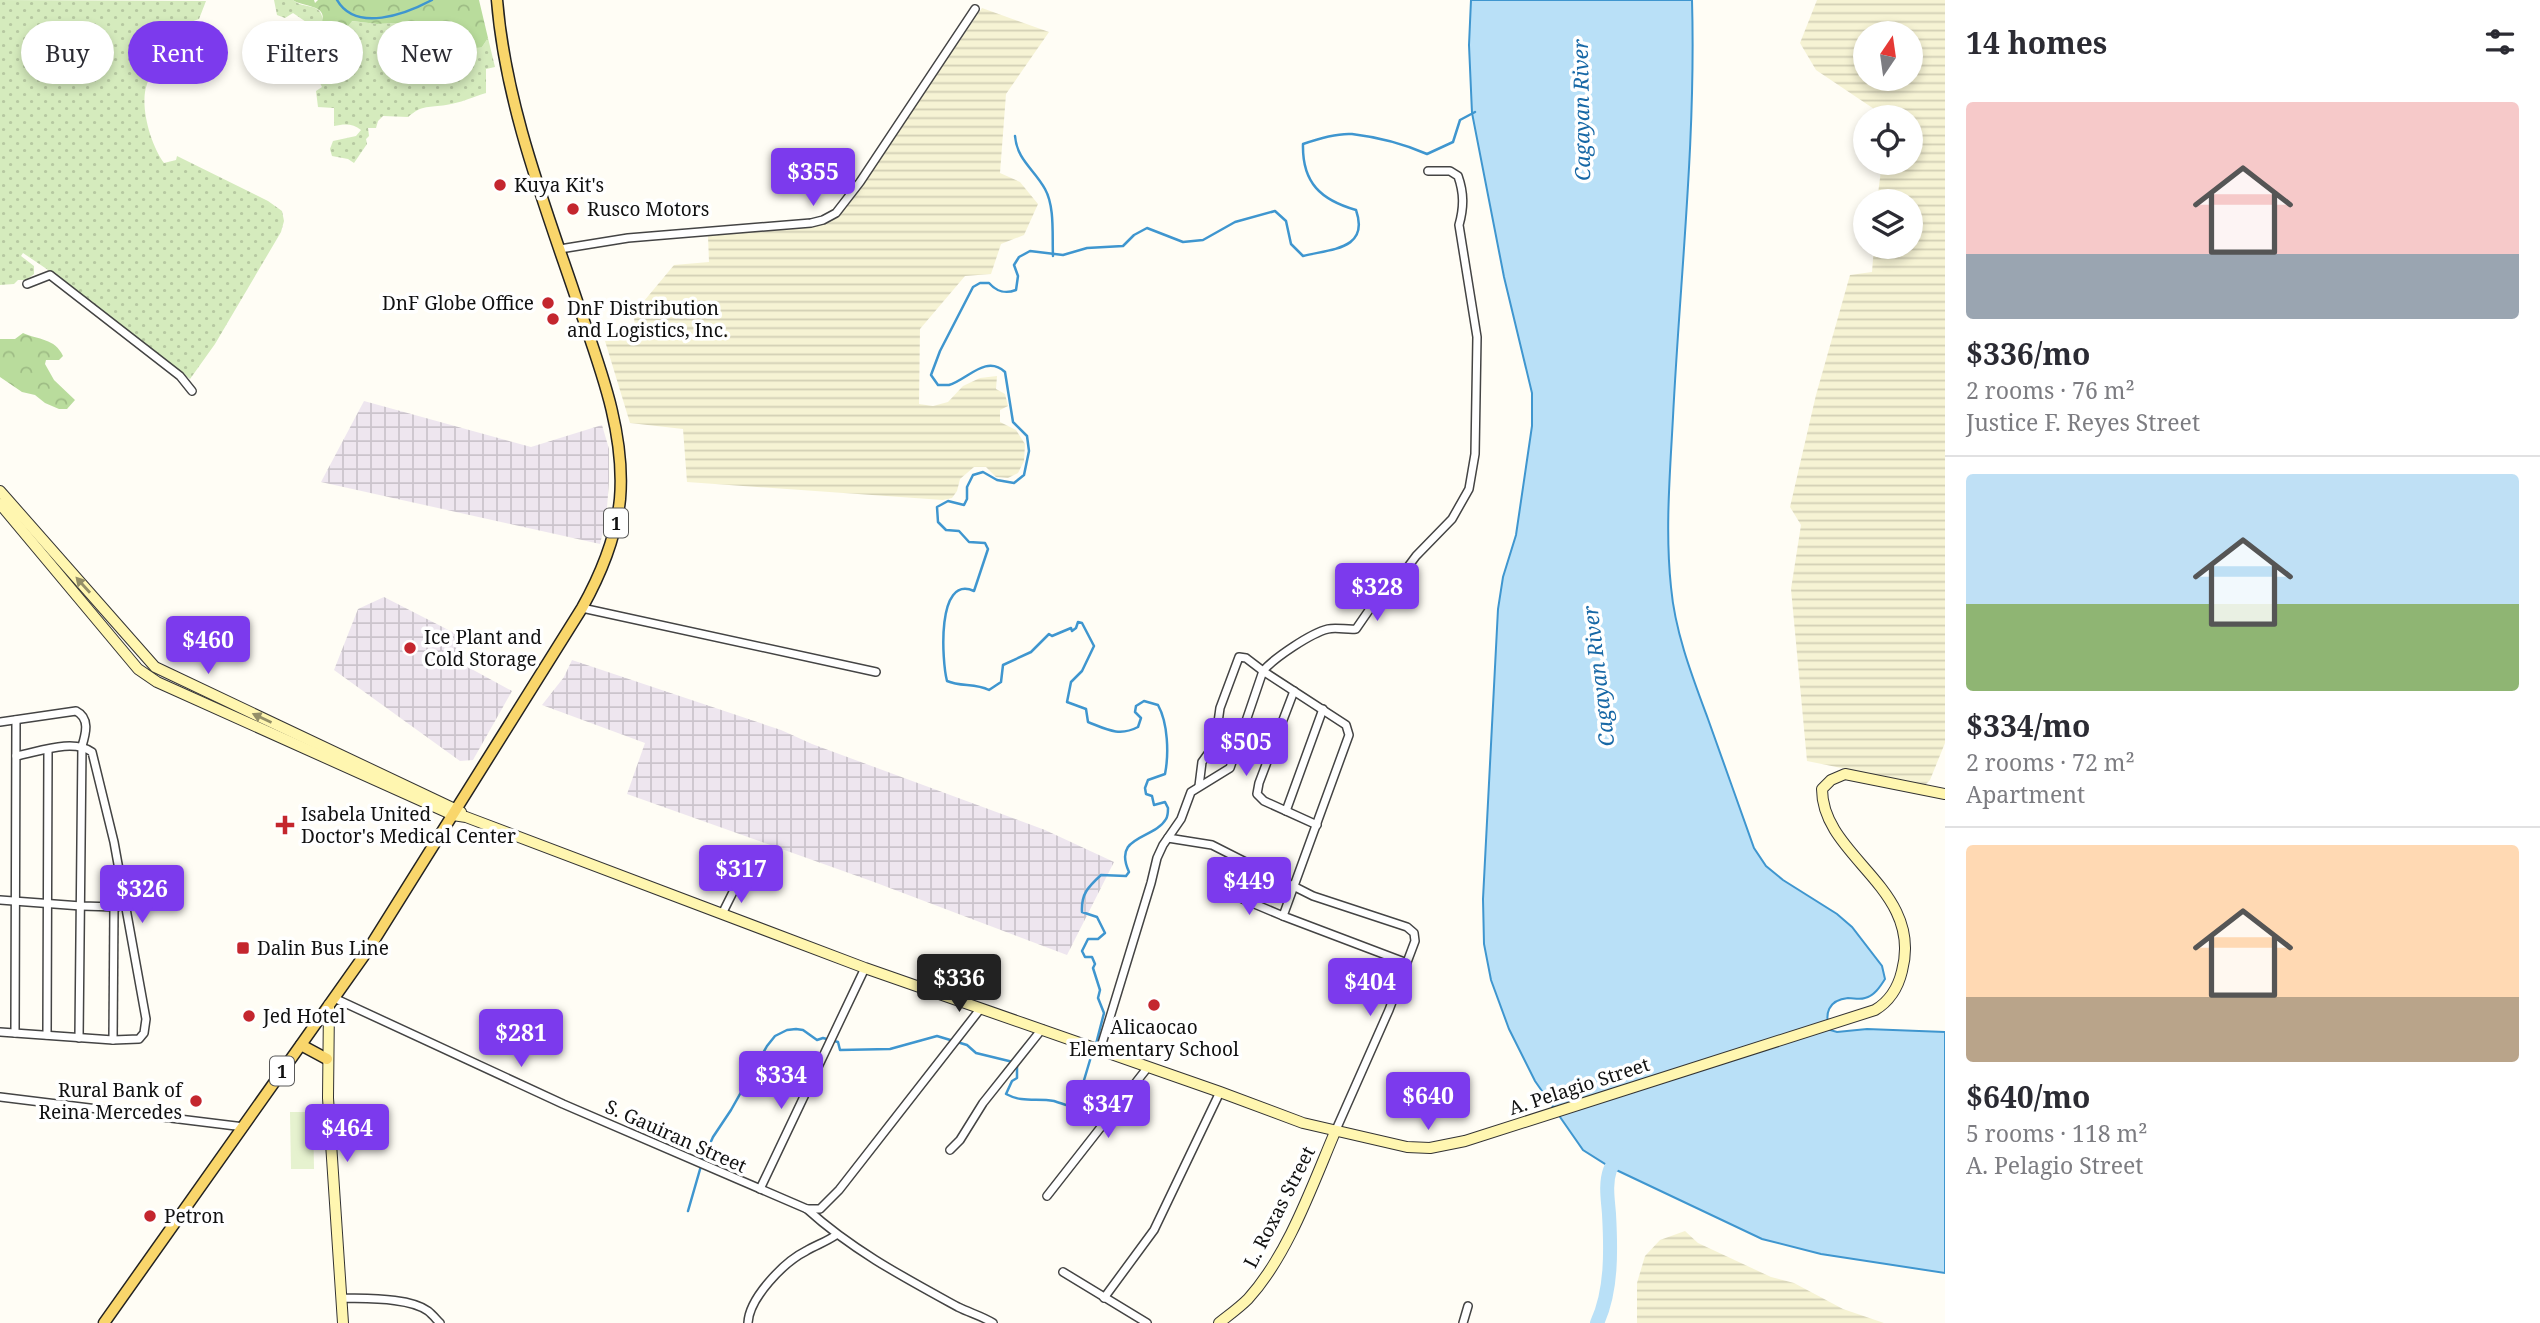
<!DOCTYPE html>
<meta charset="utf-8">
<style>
:root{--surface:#fff;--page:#f2f2f3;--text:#2b2b33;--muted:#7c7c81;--line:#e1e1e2;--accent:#7c3aed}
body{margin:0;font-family:"Noto Serif",serif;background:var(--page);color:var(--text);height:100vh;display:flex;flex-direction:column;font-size:26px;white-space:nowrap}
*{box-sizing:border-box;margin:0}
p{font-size:23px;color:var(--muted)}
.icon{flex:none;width:38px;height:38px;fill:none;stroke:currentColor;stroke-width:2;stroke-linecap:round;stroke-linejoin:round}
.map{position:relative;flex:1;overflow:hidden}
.sheet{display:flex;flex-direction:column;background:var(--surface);width:595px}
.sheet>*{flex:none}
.banner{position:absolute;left:21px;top:21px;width:665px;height:63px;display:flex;gap:14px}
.needle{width:46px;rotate:13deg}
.controls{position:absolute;left:1853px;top:21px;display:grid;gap:14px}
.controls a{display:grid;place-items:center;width:70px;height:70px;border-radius:50%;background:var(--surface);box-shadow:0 4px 10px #0003;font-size:35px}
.price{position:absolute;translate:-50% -60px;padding:0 16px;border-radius:7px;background:var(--accent);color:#fff;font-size:23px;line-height:46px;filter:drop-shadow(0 2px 4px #0008)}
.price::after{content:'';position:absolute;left:50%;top:42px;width:21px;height:16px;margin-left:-10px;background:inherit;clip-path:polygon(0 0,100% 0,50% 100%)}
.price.on{background:#222;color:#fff}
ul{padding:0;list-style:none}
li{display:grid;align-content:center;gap:14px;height:371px;padding:0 21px}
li+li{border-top:2px solid var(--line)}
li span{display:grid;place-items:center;height:217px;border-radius:7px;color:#555}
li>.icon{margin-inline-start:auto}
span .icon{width:126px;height:126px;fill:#fffc;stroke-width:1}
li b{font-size:30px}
h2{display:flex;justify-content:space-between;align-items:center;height:84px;padding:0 21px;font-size:30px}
.pill{padding:0 24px;border-radius:32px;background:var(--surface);box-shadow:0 4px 10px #0003;font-size:24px;line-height:63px}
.pill.on{background:var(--accent);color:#fff}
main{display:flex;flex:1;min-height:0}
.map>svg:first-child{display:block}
.industrial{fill:url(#industrial-grid)}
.farmland{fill:url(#farmland-rules);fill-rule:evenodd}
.grass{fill:url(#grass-dots)}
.forest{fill:url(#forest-crowns)}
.pitch{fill:#e6f2cf}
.water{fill:#b9e0f7;stroke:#3f96cf;stroke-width:2}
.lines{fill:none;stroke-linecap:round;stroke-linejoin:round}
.stream{stroke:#3f96cf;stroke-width:2.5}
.river{stroke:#b9e0f7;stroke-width:14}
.street-casing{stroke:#444;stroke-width:10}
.secondary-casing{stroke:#333;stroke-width:12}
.primary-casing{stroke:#222;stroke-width:13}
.street{stroke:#fff;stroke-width:7}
.secondary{stroke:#fff6b0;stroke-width:10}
.primary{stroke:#f9d66b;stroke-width:10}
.oneway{fill:#948f68}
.poi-dot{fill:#c4262e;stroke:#fff;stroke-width:2.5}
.labels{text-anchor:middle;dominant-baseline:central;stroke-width:7;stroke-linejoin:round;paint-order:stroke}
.shield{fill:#fff;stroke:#585858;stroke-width:2}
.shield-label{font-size:18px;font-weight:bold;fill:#111}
.poi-label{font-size:19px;fill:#111;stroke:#fff;text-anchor:start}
.street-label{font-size:19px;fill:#111;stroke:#fff}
.water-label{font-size:21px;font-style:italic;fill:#1768a6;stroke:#fff}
</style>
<main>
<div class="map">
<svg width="1945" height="1323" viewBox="0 0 1945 1323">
<defs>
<pattern id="industrial-grid" width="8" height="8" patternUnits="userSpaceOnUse" patternTransform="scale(1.75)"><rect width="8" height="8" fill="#eee6ef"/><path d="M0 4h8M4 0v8" fill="none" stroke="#cbc4cc"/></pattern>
<pattern id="farmland-rules" width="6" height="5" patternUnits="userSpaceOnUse" patternTransform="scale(1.75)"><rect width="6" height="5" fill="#f6f3d4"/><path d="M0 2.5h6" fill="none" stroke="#d2cfb5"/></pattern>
<pattern id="grass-dots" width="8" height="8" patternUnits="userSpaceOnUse" patternTransform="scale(1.75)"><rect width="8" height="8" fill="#d5ebbd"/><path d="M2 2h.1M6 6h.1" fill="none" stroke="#b6c8a1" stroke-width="1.8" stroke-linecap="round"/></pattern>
<pattern id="forest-crowns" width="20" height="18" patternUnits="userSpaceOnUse" patternTransform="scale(1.75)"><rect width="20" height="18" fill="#b9dc9c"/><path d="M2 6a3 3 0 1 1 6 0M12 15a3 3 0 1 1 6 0" fill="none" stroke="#9ebc85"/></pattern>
</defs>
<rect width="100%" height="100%" fill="#fffdf5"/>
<g class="industrial">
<path d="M 364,401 L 531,447 L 602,425 L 609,449 L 609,482 L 606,520 L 600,544 L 321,482 Z"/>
<path d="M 384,597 L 466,639 L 455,660 L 512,691 L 473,760 L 460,761 L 334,670 L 358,609 Z"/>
<path d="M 572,660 L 781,730 L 812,744 L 1045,830 L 1114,862 L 1067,955 L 874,882 L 627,794 L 645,743 L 542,705 L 564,677 Z"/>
</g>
<g class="farmland">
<path d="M 1817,0 L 1945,0 L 1945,743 L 1930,780 L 1925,785 L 1807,761 L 1791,589 L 1801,525 L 1790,507 L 1816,395 L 1850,275 L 1872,272 L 1874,247 L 1911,247 L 1911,201 L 1877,201 L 1882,163 L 1911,163 L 1911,117 L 1886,117 L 1816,70 L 1800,43 ZM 1911,33 L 1911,79 L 1866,79 L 1866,33 Z"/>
<path d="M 982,8 L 1049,32 L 1006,94 L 1000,173 L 1020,182 L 1038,204 L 1024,235 L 1001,244 L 991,274 L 965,276 L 920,329 L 919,404 L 933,406 L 948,402 L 963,386 L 980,378 L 997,376 L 996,389 L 1005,394 L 1008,406 L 1000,410 L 1000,422 L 1016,430 L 1025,444 L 1024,461 L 1018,473 L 1008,478 L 996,477 L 986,467 L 974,467 L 960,479 L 957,491 L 952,498 L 943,500 L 687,482 L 683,429 L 630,423 L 605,341 L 635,340 L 634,313 L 674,265 L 709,262 L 708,236 L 819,224 L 839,214 L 849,204 Z"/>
<path d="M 1685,1231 L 1698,1243 L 1771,1277 L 1794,1283 L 1843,1309 L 1884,1323 L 1637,1323 L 1637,1283 L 1645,1256 L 1660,1240 Z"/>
</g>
<g class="grass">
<path d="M 0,0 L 206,1 L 199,19 L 188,23 L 176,37 L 186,47 L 182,52 L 169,45 C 161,55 151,72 147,84 C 139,106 151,145 164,163 L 176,160 L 177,156 L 268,201 L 282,211 L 284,221 L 281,232 L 215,344 L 190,379 L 60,278 L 23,253 L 21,256 L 34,266 L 34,274 L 26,280 L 18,280 L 14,284 L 0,285 Z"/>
<path d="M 274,0 L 293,0 C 304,10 320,1 323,20 L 319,25 L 326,45 L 327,35 L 343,29 L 351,21 L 377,24 L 399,23 L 401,37 L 407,39 L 424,34 L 442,48 L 442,54 L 433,61 L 442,82 L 443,73 L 439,63 C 449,52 468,46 482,47 L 488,38 L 495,67 L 486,69 L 486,93 C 473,97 460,103 446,105 C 429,108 423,104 408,117 L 383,116 L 378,121 L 376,128 L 368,128 L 369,136 L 366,139 L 367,144 L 354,163 L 348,159 L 332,156 L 330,149 L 333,141 L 356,136 L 361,130 C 353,123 344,124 334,126 L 334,108 L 318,107 L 316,91 L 322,87 L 317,77 L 311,72 C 308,50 307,56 296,38 L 309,24 L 293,13 L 285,18 L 277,15 Z"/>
</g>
<g class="forest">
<path d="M 293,0 L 314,0 L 315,3 L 318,0 L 479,0 L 488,38 L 482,47 L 462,50 L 458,59 L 450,61 L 444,58 L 439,63 L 445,68 L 442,82 L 431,83 L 421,73 L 423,61 L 427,59 L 433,60 L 442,54 L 442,48 L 424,34 L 406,40 L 401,37 L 399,23 L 377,24 L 352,21 L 340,36 L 333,33 L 327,35 L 326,45 L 335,52 L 328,55 L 320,54 L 315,39 C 317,33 320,27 322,22 C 328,4 301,7 293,0 Z"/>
<path d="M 23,333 C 38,340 55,338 63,356 L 59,360 L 46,360 L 45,364 L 54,380 L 75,400 L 67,409 L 59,409 L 45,403 L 35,395 L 22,392 L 0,377 L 0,339 L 15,339 Z"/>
</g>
<path class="pitch" d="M 290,1112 L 313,1112 L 314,1169 L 291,1169 Z"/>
<path class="water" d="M 1471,0 L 1692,0 C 1696,140 1680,278 1673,417 C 1670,473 1665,531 1671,587 C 1675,632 1692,676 1708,719 C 1723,762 1739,805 1754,848 L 1766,866 L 1783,880 L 1837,914 L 1852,927 L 1882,966 L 1885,979 C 1880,987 1874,996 1865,998 C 1859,1000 1854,998 1848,998 C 1828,1000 1824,1014 1830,1030 L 1837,1032 L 1867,1029 L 1945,1032 L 1945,1273 L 1821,1254 L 1762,1239 L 1610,1167 L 1583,1150 L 1535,1081 L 1509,1029 L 1491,980 L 1484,944 L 1483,899 L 1498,609 L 1503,577 L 1516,535 L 1532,426 L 1532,393 L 1504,277 L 1472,113 L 1469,45 Z"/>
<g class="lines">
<g class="stream">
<path d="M 337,0 C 356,33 406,14 432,0"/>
<path d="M 1015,136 C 1017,160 1034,169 1045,189 C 1055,207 1052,235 1053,256"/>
<path d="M 1096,1044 L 1104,1013 L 1098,998 L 1100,990 L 1093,968 L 1095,964 L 1092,957 L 1085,957 L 1082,951 L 1088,939 L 1098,939 L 1105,933 L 1097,917 L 1082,912 C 1081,894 1088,887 1101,875 L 1126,876 L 1129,872 C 1112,835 1154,840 1166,819 C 1168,816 1168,812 1168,808 L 1165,802 L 1154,805 L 1152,796 L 1146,794 L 1145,788 L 1148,780 L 1165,774 C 1169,754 1168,723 1158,705 L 1144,701 L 1136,706 L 1135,712 L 1141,718 L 1138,727 C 1119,737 1106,729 1088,722 L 1086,709 L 1067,702 L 1071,682 L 1082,671 L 1094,646 L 1082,623 L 1078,622 L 1076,628 L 1072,631 L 1071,628 L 1052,636 L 1049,634 L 1031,652 L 1003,665 L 1001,682 L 989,690 C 975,683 961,687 947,681 C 942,662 936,574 974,591 L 988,549 L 985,543 L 969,542 L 959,531 L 946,530 L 938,522 L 937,507 L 948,501 L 964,505 L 967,499 L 967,487 L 973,475 L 983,472 L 997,480 L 1014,483 L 1024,475 L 1029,451 L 1027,436 L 1013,422 L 1005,372 C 986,354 967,380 949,385 C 945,385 941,385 938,385 L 931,375 L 940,351 L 973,287 L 980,283 L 989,283 C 997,292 1005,294 1016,290 L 1018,276 L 1014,265 L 1019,257 L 1030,251 L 1063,255 L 1087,248 L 1123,246 L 1134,235 L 1147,228 L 1183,242 L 1203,240 L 1235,222 L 1275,211 L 1286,221 L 1291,244 L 1303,256 C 1330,249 1370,250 1356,210 C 1321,200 1302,183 1303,144 C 1317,139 1336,133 1352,134 C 1377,137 1404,144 1427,154 L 1453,142 L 1460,120 L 1475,112"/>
<path d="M 688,1211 L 703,1159 L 713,1137 L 731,1110 L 767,1046 L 775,1036 L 787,1030 L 796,1029 L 803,1030 L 817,1040 L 823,1038 L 838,1042 L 840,1050 L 890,1049 L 937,1036 L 967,1045 L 976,1053 L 1013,1062 L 1017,1067 L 1017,1078 L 1012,1081 L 1006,1094 C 1023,1103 1036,1098 1054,1101 C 1060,1103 1065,1105 1071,1106 L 1079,1097 L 1093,1050"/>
</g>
<path class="river" d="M 1597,1323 C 1612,1291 1611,1250 1609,1214 C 1608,1200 1605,1184 1610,1170 C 1612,1164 1619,1159 1624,1155"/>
<defs>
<g id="street">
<path d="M 560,249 L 628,238 L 811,223 L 823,220 L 836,213 L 860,182 L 975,9"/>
<path d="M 27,284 L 50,275 L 180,376 L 192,391"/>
<path d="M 582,608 L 876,672"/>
<path d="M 1294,691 L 1259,783 L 1257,794 L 1264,801 L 1317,825"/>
<path d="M 0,722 L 76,711 C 90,718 86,733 82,746 L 79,1038"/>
<path d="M 1199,786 L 1202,762 L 1215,744 L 1220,708 L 1239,657 L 1246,658 L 1263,671 L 1346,725 L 1349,735 L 1283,916 L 1407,963"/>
<path d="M 1286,811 L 1323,709"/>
<path d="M 1168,838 L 1212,845 L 1313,896 L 1407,927 L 1414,933 L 1415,941 L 1389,1010 L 1335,1132"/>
<path d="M 1226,892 L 1283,916"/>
<path d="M 0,900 L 81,906 L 117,907"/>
<path d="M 722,914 L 754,850"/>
<path d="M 334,998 L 563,1104 L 807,1209 C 852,1250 905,1278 958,1307 C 970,1313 982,1316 993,1323"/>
<path d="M 0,1032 L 113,1040 L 139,1039 L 144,1033 L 146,1019 L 114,842 L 92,752 C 73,738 38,752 16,756"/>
<path d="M 15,1033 L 16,720"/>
<path d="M 47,1035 L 48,750"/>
<path d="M 113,1040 L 114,907"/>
<path d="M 1100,1050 L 1151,883 L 1157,858 L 1163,845 L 1181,819 L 1191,792 L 1230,768 L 1263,671 C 1274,658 1311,633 1328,629 C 1336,627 1348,630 1356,629 L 1376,600 L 1393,587 L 1416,556 L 1452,519 L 1469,489 L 1475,454 L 1477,337 L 1459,225 C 1464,207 1464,193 1458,176 L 1450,171 L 1428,171"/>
<path d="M 0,1097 L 244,1127"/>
<path d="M 950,1150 L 960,1140 L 983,1103 L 1042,1029"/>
<path d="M 760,1189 L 865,968"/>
<path d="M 1047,1196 L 1148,1067"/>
<path d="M 807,1209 L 820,1209 L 839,1190 L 981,1008"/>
<path d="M 1063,1272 L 1147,1323"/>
<path d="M 341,1298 C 365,1299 409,1297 428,1311 C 432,1314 436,1319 440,1323"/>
<path d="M 1104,1298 L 1154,1230 L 1220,1092"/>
<path d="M 748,1323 C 749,1298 784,1262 806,1251 C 816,1245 826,1242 836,1235"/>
<path d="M 1463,1323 L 1468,1306"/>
</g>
<g id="secondary">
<path d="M 0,491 L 155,667 L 461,812"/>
<path d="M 0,504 L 138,669 L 157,682 L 453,815 L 466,817 L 865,968 L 1220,1092 L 1303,1123 L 1407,1147 L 1430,1148 L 1465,1141 L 1875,1010 C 1890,1001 1898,988 1902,971 C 1924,888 1822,857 1822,789 L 1831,780 L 1845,774 L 1945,794"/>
<path d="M 329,1005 L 328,1098 L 343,1323"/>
<path d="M 1219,1323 C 1229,1315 1239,1308 1248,1299 C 1288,1255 1312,1186 1335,1132"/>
</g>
<g id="primary">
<path d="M 301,1045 L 327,1059"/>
<path d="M 104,1323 L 368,950 L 582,608 C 601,574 616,538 620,499 C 626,428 596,358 574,292 C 542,198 505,100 497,0"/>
</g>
</defs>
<use href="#street" class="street-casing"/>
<use href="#secondary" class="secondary-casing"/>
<use href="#primary" class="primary-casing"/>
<use href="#street" class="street"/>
<use href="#secondary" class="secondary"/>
<use href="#primary" class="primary"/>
</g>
<defs><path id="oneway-solid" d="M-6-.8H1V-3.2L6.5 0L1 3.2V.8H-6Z" transform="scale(1.75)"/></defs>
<g class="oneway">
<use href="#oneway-solid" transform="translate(83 585) rotate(-132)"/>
<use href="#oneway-solid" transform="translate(262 718) rotate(-155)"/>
</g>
<g class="poi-dot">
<circle cx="500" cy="185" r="7"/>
<circle cx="573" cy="209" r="7"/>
<circle cx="548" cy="303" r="7"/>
<circle cx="553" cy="319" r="7"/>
<circle cx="410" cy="648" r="7"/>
<path d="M281.5 814.5h7v7h7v7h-7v7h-7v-7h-7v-7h7z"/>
<rect x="236" y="941" width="14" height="14" rx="3.5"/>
<circle cx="1154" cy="1005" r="7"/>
<circle cx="249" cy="1016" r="7"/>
<circle cx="196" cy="1101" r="7"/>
<circle cx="150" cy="1216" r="7"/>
</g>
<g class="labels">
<g class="shield">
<rect x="604" y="508.5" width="24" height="29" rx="5"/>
<rect x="270" y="1056.5" width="24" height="29" rx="5"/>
</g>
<g class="shield-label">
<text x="616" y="523">1</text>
<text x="282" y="1071">1</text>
</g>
<g class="poi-label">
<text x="514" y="185">Kuya Kit's</text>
<text x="587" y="209">Rusco Motors</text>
<text x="534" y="303" text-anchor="end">DnF Globe Office</text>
<text x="567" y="308">DnF Distribution<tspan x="567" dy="22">and Logistics, Inc.</tspan></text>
<text x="424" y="637">Ice Plant and<tspan x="424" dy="22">Cold Storage</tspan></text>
<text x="301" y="814">Isabela United<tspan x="301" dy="22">Doctor's Medical Center</tspan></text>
<text x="257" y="948">Dalin Bus Line</text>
<text x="263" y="1016">Jed Hotel</text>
<text x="1154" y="1027" text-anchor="middle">Alicaocao<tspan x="1154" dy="22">Elementary School</tspan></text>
<text x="182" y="1090" text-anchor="end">Rural Bank of<tspan x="182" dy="22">Reina Mercedes</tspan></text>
<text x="164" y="1216">Petron</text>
</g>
<g class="street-label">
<text transform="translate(1579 1086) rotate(-18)">A. Pelagio Street</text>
<text transform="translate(676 1136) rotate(24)">S. Gauiran Street</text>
<text transform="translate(1279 1207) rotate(-63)">L. Roxas Street</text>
</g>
<g class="water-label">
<text transform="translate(1581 110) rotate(-91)">Cagayan River</text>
<text transform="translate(1598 676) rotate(-97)">Cagayan River</text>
</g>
</g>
</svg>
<div class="controls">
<a><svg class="needle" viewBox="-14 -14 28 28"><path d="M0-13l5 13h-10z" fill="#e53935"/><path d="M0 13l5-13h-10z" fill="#7c7c81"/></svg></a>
<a><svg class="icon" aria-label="locate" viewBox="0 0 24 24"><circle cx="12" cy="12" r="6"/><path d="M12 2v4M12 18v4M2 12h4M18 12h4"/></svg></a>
<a><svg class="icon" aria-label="layers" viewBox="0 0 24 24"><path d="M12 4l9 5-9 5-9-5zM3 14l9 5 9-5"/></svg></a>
</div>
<b class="price" style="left:813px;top:208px">$355</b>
<b class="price" style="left:1377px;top:623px">$328</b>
<b class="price" style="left:208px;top:676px">$460</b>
<b class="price" style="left:1246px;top:778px">$505</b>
<b class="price" style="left:741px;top:905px">$317</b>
<b class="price" style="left:1249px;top:917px">$449</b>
<b class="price" style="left:142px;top:925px">$326</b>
<b class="price on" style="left:959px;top:1014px">$336</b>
<b class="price" style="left:1370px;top:1018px">$404</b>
<b class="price" style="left:521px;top:1069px">$281</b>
<b class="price" style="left:781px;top:1111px">$334</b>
<b class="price" style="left:1428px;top:1132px">$640</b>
<b class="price" style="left:1108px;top:1140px">$347</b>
<b class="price" style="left:347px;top:1164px">$464</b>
<div class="banner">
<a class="pill">Buy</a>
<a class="pill on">Rent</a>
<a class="pill">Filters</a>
<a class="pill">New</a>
</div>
</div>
<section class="sheet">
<h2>14 homes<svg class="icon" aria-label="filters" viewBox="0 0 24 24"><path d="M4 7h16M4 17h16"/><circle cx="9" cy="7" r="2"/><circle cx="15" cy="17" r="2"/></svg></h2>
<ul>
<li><span style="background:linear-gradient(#f6c9c9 70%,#9aa5b1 0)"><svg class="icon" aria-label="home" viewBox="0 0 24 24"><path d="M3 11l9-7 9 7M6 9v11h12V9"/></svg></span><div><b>$336/mo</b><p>2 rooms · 76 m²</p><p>Justice F. Reyes Street</p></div></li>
<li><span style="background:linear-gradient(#bfe0f5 60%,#8fb573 0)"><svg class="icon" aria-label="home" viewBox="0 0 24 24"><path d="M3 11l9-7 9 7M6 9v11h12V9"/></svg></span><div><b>$334/mo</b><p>2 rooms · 72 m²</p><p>Apartment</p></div></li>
<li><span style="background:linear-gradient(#ffd9b3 70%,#b9a48a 0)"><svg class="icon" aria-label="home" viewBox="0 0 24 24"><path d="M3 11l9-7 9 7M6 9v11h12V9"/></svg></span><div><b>$640/mo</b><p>5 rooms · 118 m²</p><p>A. Pelagio Street</p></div></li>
</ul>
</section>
</main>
